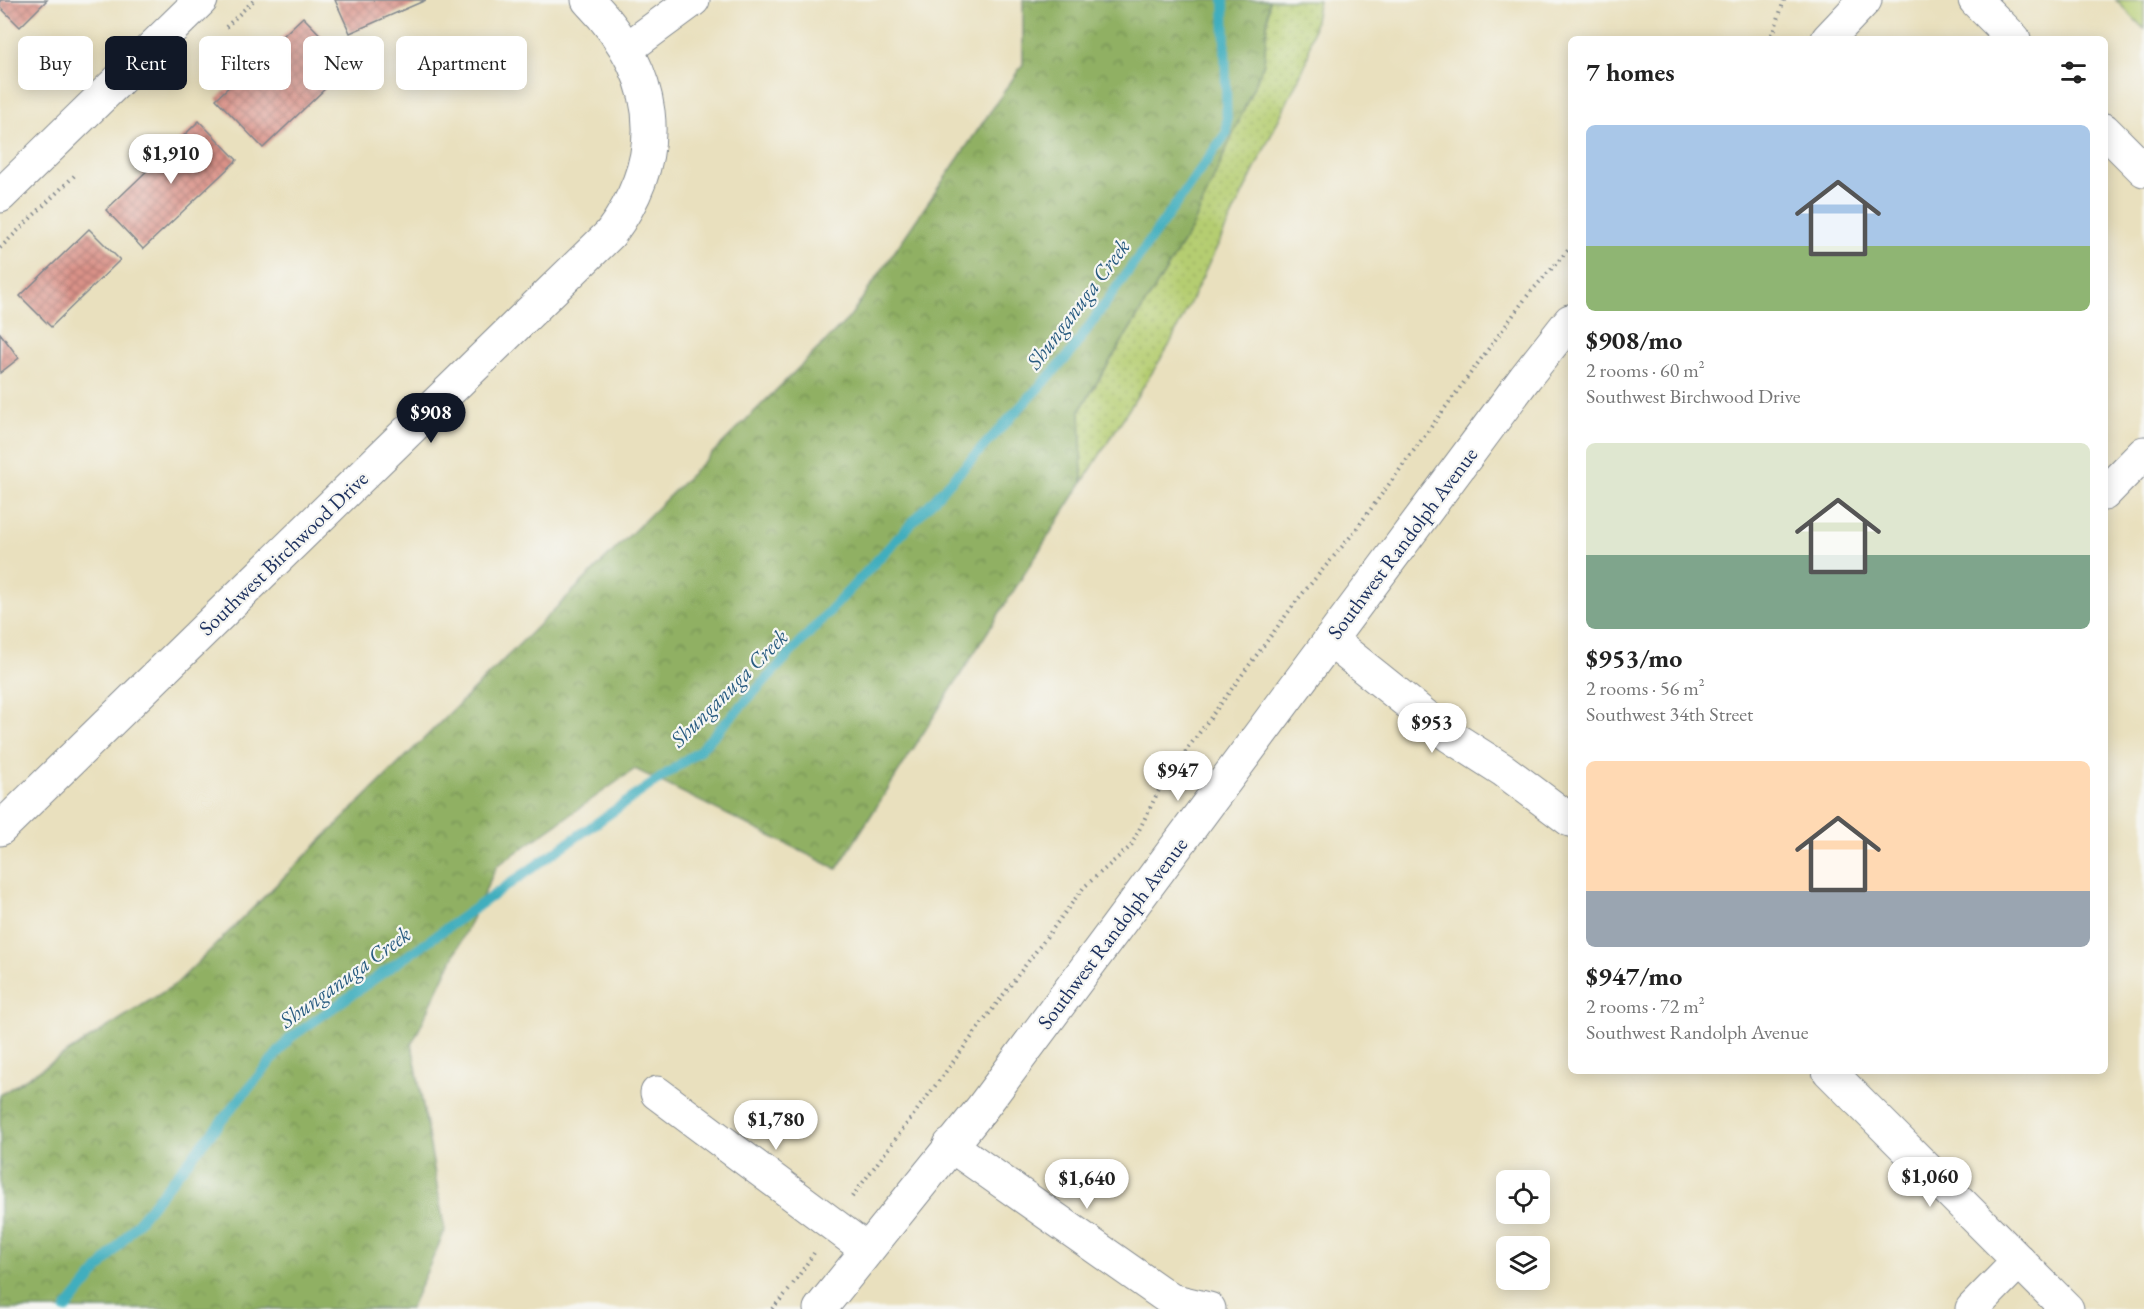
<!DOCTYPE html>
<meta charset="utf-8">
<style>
:root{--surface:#fff;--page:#f2f2f2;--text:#222;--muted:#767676;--accent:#111827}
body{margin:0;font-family:"EB Garamond",serif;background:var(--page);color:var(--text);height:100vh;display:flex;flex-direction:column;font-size:22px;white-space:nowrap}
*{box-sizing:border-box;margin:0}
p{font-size:20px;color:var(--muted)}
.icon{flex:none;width:33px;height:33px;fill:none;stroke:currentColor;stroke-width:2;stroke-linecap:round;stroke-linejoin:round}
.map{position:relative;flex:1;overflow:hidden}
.panel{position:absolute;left:1568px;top:36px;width:540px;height:1038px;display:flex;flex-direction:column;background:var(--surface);border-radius:9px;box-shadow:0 3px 15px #0003}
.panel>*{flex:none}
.banner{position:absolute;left:18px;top:36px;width:570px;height:54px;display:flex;gap:12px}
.buttons{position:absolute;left:1496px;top:1170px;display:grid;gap:12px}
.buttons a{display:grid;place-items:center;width:54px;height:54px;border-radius:9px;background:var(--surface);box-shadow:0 3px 15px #0003;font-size:30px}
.price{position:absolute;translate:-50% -51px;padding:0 14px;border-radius:21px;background:#fff;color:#222;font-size:20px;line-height:39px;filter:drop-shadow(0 2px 3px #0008)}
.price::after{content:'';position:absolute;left:50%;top:36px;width:18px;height:14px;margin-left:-9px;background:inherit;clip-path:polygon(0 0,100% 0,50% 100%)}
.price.on{background:var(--accent);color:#fff}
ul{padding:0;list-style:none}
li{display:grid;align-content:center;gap:12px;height:318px;padding:0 18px}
li span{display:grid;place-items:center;height:186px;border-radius:9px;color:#555}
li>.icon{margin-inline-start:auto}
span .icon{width:108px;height:108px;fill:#fffc;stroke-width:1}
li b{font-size:26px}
h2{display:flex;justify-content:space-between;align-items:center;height:72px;padding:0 18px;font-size:26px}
.tag{padding:0 21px;border-radius:9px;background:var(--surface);box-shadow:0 3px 15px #0003;font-size:21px;line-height:54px}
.tag.on{background:var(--accent);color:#fff}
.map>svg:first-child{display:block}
.green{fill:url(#green-dots);stroke:#687e68;stroke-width:1.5}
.forest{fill:url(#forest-crowns);stroke:#567060;stroke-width:1.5}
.pitch{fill:#b5cd71;stroke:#687e68;stroke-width:1.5}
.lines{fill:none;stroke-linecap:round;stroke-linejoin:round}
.stream{stroke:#41aebe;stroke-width:10}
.building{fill:url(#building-cross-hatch)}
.minor-casing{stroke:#82888e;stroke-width:35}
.tertiary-casing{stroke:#82888e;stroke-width:35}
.path{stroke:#82888e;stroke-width:4;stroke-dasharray:1.5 4.5;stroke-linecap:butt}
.minor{stroke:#fff;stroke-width:33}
.tertiary{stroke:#fff;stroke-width:33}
.labels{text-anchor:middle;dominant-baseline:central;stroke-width:4.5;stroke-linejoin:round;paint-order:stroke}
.street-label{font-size:21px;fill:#1b2f5e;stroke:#f6f6f2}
.water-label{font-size:22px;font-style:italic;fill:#285b80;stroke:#f6f6f2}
</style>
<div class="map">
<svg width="2144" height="1309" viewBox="0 0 2144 1309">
<defs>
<pattern id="green-dots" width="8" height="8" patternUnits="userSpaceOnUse" patternTransform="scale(1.5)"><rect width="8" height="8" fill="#b5cd71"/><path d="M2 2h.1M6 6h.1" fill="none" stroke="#9bb064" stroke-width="1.8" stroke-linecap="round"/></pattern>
<pattern id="forest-crowns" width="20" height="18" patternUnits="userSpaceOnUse" patternTransform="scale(1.5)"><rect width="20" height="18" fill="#90b063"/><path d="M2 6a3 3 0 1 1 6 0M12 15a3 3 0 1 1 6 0" fill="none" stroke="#759055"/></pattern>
<pattern id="building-cross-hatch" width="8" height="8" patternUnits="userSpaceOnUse" patternTransform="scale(1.5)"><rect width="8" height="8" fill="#da9288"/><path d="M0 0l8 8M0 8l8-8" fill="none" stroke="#b07872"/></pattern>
</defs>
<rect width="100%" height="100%" fill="#f6f6f2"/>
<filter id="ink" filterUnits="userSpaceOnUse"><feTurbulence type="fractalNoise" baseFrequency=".0167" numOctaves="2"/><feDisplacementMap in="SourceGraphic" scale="12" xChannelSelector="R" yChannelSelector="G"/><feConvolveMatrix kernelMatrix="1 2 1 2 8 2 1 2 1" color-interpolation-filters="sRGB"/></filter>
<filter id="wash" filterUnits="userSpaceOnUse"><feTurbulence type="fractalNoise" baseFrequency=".008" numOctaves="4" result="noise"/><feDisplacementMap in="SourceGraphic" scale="24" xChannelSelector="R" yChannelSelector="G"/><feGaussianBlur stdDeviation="1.35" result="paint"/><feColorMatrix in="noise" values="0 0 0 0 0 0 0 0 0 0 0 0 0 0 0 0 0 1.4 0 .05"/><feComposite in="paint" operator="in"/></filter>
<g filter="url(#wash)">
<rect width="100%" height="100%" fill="#e9e0be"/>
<path class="green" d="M 1269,0 L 1319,0 L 1307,61 L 1169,346 L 1082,483 L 1080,410 L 1192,228 L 1264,63 Z"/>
<path class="forest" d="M 1023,0 L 1269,0 L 1264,63 L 1192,228 L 1080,410 L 1082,483 L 837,869 L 635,769 L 497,866 L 412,1044 L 445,1231 L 410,1309 L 0,1309 L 0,1095 L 176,984 L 849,318 L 1023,64 Z"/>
<path class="pitch" d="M 2116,0 L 2144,0 L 2144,29 Z"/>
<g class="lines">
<path class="stream" d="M 66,1309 L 290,1038 L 699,751 L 1068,356 L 1227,132 L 1224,0"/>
</g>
<g id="blocks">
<g class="building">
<path d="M 0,0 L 47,0 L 20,27 L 0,7 Z"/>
<path d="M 335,0 L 426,0 L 350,33 Z"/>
<path d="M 303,17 L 350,65 L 263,148 L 216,99 Z"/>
<path d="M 199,121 L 237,160 L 143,249 L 106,210 Z"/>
<path d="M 89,229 L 120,260 L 51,327 L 20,296 Z"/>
<path d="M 0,333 L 19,358 L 0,373 Z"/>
</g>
</g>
</g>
<g filter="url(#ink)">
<use href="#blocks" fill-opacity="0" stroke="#82888e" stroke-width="1.5"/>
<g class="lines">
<defs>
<g id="minor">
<path d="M 628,48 L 693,0"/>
<path d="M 0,196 L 201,0"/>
<path d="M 2104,494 L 2144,453"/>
<path d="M 1330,640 L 1450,736 L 1503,770 L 1570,820"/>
<path d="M 0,829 L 610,234 C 672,151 657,71 588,0"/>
<path d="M 1829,1071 L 2067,1309"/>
<path d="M 657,1093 L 866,1249"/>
<path d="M 950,1145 L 1171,1300 L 1209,1309"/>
<path d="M 1972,1309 L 2019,1261"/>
</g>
<g id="tertiary">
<path d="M 1975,0 L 2014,39"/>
<path d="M 1828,39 L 1865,0"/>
<path d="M 2104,130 L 2144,170"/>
<path d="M 820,1309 L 982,1108 L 1525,378 L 1570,321"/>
</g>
</defs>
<use href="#minor" class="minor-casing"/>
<use href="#tertiary" class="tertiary-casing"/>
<g class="path">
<path d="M 226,27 L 254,0"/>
<path d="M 1767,39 L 1774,32 L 1784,0"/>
<path d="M 0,248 L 75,175"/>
<path d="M 852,1197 L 1084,887 L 1131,846 L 1163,782 L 1298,599 L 1351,536 L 1528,295 L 1570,248"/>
<path d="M 793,1284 L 814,1253"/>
<path d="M 772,1309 L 789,1290"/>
</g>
<use href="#minor" class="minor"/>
<use href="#tertiary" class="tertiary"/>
</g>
</g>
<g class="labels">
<g class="street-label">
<text transform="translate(1402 543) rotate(-53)">Southwest Randolph Avenue</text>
<text transform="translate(283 553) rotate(-44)">Southwest Birchwood Drive</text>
<text transform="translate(1112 933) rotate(-53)">Southwest Randolph Avenue</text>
</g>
<g class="water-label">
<text transform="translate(1078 304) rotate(-53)">Shunganuga Creek</text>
<text transform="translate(729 688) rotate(-45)">Shunganuga Creek</text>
<text transform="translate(345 977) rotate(-36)">Shunganuga Creek</text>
</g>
</g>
</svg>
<div class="buttons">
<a><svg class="icon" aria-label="locate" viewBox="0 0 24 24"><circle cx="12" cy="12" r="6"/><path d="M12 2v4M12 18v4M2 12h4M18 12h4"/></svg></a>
<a><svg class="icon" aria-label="layers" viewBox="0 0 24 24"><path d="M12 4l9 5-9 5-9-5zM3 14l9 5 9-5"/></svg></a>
</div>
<b class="price" style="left:171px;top:185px">$1,910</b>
<b class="price on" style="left:431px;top:444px">$908</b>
<b class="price" style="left:1432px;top:754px">$953</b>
<b class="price" style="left:1178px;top:802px">$947</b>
<b class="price" style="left:776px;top:1151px">$1,780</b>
<b class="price" style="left:1930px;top:1208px">$1,060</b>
<b class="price" style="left:1087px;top:1210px">$1,640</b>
<div class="banner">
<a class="tag">Buy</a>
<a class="tag on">Rent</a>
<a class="tag">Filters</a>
<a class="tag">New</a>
<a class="tag">Apartment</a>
</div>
<section class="panel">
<h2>7 homes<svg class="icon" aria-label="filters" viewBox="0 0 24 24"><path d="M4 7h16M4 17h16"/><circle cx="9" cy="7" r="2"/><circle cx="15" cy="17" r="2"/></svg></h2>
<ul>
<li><span style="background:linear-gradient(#a9c7e8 65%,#8fb573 0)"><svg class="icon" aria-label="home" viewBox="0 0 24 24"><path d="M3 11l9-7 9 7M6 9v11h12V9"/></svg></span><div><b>$908/mo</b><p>2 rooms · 60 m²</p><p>Southwest Birchwood Drive</p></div></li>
<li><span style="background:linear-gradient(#dfe7d0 60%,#7fa58c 0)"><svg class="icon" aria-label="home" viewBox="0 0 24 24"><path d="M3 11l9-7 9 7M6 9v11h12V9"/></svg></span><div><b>$953/mo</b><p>2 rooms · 56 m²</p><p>Southwest 34th Street</p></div></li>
<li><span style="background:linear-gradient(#ffd9b3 70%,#9aa5b1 0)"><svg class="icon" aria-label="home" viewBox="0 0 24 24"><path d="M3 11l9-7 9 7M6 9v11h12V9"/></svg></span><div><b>$947/mo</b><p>2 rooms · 72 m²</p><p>Southwest Randolph Avenue</p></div></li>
</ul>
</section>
</div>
